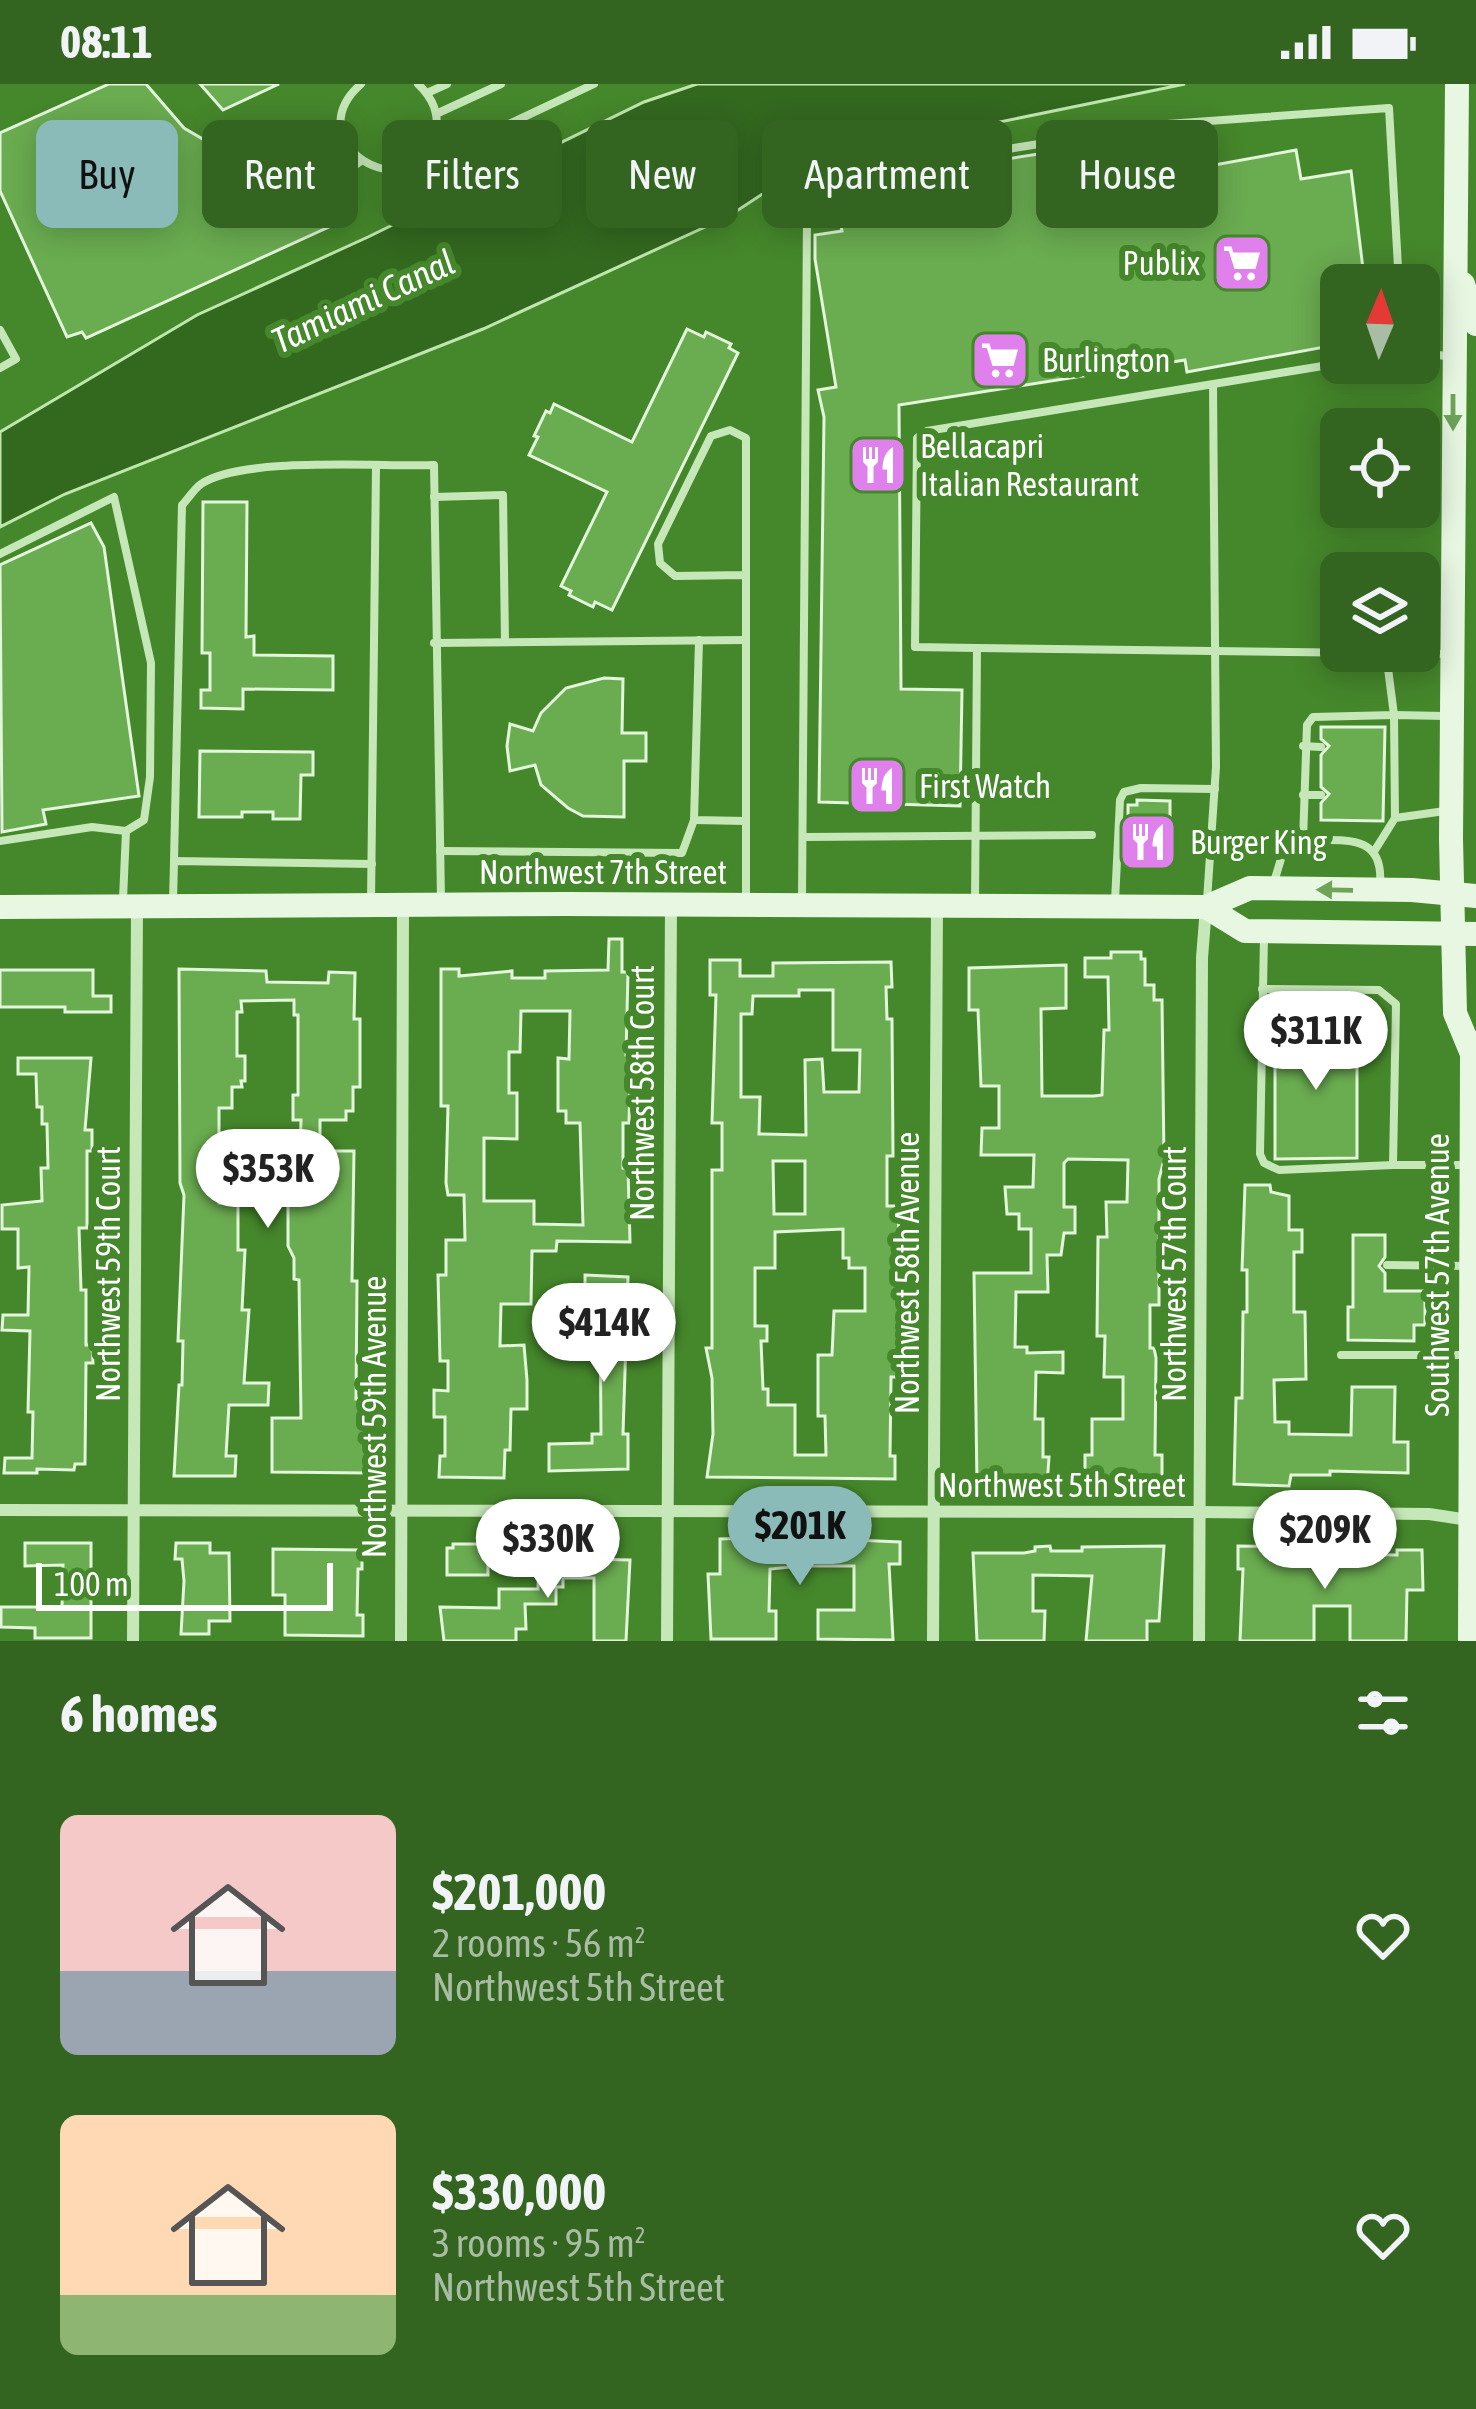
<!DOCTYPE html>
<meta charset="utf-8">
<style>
:root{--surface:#346520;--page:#3f6e2d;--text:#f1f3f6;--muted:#a9bda5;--accent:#8bbbb9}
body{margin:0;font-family:"Asap Condensed",sans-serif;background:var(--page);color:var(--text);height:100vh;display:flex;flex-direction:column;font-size:45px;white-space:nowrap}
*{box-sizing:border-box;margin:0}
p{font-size:39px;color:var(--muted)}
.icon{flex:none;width:66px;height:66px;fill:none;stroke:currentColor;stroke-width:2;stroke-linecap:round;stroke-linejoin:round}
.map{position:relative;height:1557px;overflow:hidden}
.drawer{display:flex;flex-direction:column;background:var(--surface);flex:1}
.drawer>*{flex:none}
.top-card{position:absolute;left:36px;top:36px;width:1404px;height:108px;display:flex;gap:24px}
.needle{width:78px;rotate:2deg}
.tools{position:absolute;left:1320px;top:180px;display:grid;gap:24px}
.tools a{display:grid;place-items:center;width:120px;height:120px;border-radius:18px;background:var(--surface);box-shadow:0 6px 30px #0003;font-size:60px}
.scale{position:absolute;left:36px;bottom:30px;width:297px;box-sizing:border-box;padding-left:12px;border:6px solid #fff;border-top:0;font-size:33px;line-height:42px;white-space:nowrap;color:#fff;-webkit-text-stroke:9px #45872b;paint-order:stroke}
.price{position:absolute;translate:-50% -102px;padding:0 27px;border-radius:42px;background:#fff;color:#222;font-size:39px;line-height:78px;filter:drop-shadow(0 3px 6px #0008)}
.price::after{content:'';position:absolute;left:50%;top:72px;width:36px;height:27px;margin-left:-18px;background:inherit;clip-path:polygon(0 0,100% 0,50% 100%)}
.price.selected{background:var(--accent);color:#111}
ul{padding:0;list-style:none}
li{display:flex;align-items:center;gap:36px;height:300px;padding:0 60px}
li span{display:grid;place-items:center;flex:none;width:336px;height:240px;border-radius:18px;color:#555}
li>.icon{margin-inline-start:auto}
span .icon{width:144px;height:144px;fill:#fffc;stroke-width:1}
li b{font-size:51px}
h2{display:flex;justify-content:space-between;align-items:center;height:144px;padding:0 60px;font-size:51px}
.chip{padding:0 42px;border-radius:18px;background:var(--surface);box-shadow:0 6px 30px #0003;font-size:42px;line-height:108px}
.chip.selected{background:var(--accent);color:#111}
.status{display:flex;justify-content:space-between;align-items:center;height:84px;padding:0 60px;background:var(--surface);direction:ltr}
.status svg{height:33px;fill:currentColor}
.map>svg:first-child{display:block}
.water{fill:#33681f;stroke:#bfe7ad;stroke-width:3}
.building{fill:#6aac50;stroke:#e3f6db;stroke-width:3;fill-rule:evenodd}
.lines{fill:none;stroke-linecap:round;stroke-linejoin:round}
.lane{stroke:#c6e7b8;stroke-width:8}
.street{stroke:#c6e7b8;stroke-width:12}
.secondary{stroke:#e7f7e1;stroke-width:24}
.oneway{fill:#6ea358}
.labels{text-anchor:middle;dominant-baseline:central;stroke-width:12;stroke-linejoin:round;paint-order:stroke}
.poi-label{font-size:33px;fill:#fff;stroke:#45872b;text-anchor:start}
.street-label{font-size:33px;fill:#fff;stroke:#45872b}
.water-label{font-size:36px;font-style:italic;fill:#fff;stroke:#45872b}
</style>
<div class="status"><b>08:11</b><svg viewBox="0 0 49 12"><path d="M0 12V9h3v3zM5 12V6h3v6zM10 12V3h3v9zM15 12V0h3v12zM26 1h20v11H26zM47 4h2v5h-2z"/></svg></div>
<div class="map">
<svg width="1476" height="1557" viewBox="0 0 1476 1557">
<rect width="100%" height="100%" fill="#45872b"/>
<path class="water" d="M 697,0 L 1185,0 L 814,76 L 729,132 L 483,245 L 65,410 L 0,443 L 0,348 L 197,231 L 368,153 L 644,18 Z"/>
<g class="building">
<path d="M 109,0 L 146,0 L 184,44 L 230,71 L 264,80 L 292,82 L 313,72 L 323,92 L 313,97 L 309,110 L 320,115 L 331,142 L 86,254 L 82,248 L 67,253 L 0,107 L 0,49 Z"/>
<path d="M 200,0 L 279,0 L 223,26 Z"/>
<path d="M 1147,53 L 1150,61 L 1205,53 L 1209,82 L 1296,66 L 1301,95 L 1351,87 L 1365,201 L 1341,201 L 1341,260 L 1187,288 L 1185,276 L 899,321 L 901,605 L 962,606 L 960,722 L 819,718 L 824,333 L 818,306 L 836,303 L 815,175 L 815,151 L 842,147 L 835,102 Z"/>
<path d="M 687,245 L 704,253 L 706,248 L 731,260 L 729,264 L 738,269 L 612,526 L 595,518 L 593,523 L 569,511 L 571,507 L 561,502 L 607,408 L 529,371 L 538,353 L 534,352 L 546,327 L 550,329 L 554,320 L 632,358 Z"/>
<path d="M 203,418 L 247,418 L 246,553 L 254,552 L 254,571 L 333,572 L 333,606 L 243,605 L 243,625 L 201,624 L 201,606 L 210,606 L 210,569 L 202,569 Z"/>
<path d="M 91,439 L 104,463 L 139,712 L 43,726 L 46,740 L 2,748 L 0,481 Z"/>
<path d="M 1349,472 L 1421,473 L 1421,489 L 1349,489 Z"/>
<path d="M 604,594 L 623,595 L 622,649 L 646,649 L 646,677 L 624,677 L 624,733 L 583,732 L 568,724 L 541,701 L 535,681 L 510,687 L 507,662 L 510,640 L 533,647 L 541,629 L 566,604 Z"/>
<path d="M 1321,643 L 1385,643 L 1383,737 L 1321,736 L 1321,719 L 1329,710 L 1321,703 L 1321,671 L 1329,662 L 1321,655 Z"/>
<path d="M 200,667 L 313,668 L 313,691 L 301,691 L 300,735 L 273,735 L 273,728 L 242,728 L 242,733 L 199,733 Z"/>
<path d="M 1137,716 L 1170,717 L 1170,770 L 1150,770 L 1150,776 L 1128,776 L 1128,721 L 1137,721 Z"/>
<path d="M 609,855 L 622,855 L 622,888 L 628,888 L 626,971 L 631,971 L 630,1004 L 629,1039 L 623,1039 L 623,1084 L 628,1084 L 630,1158 L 557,1157 L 556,1167 L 532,1167 L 531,1220 L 501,1220 L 500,1262 L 524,1261 L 527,1296 L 527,1325 L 511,1325 L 510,1366 L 505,1366 L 504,1394 L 439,1393 L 440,1372 L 445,1372 L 445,1333 L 434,1333 L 434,1306 L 448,1307 L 448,1277 L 440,1277 L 438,1191 L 446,1191 L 446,1156 L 465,1156 L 464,1111 L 448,1111 L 446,1099 L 448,1022 L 441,1022 L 441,885 L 459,885 L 459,892 L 512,887 L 512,894 L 545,894 L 545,887 L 608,886 ZM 521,927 L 570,927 L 569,975 L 558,974 L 558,1027 L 566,1027 L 566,1039 L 580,1039 L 583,1141 L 534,1140 L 534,1117 L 484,1117 L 484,1054 L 517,1055 L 517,1009 L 509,1009 L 509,968 L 520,968 Z"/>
<path d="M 1111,868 L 1141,868 L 1141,875 L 1145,875 L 1145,901 L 1154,901 L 1154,916 L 1162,916 L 1164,1076 L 1159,1095 L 1159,1221 L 1150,1221 L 1150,1264 L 1154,1264 L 1156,1274 L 1155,1371 L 1162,1371 L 1162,1394 L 1085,1394 L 1085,1371 L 1092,1371 L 1092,1335 L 1123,1335 L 1123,1293 L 1104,1293 L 1105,1252 L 1097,1252 L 1098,1153 L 1107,1153 L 1106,1118 L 1127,1118 L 1128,1076 L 1068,1075 L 1064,1079 L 1064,1123 L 1075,1123 L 1075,1149 L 1064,1149 L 1061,1171 L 1047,1171 L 1048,1208 L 1016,1208 L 1015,1263 L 1027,1263 L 1027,1269 L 1063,1268 L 1063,1289 L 1036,1288 L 1035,1335 L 1043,1335 L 1043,1373 L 1049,1373 L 1047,1402 L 977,1401 L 974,1189 L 1031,1189 L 1031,1145 L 1019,1145 L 1019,1130 L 1007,1130 L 1005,1103 L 1033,1103 L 1034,1071 L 981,1071 L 982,1044 L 999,1044 L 999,1002 L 981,1002 L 978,926 L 969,926 L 969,884 L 1066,881 L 1066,924 L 1041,925 L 1042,1012 L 1094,1012 L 1102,1011 L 1104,946 L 1109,946 L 1108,893 L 1085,893 L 1085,874 L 1111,874 Z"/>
<path d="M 710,876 L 740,876 L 740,892 L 773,892 L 773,879 L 891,878 L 892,903 L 886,903 L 887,935 L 892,935 L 893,1072 L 887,1072 L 887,1122 L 898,1122 L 902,1263 L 901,1293 L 891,1293 L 890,1372 L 895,1372 L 895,1395 L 707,1393 L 713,1350 L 712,1294 L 706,1264 L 712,1264 L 712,1086 L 722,1086 L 722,1039 L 712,1039 L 716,911 L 710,911 ZM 799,906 L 833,906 L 833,966 L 860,966 L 859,1008 L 824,1008 L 822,975 L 805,976 L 806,1051 L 759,1050 L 760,1013 L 741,1013 L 741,930 L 752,930 L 753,912 L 799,912 ZM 773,1077 L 805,1077 L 805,1130 L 774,1130 ZM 843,1145 L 843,1174 L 849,1174 L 849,1184 L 865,1184 L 865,1227 L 834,1227 L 832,1271 L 818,1271 L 818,1332 L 825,1332 L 826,1371 L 795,1371 L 795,1321 L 768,1321 L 768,1305 L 763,1305 L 761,1257 L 767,1257 L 767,1242 L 755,1242 L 755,1184 L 775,1184 L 775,1148 Z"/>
<path d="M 179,885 L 266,887 L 267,898 L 328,899 L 329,888 L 355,889 L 354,935 L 360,935 L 360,1003 L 353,1003 L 353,1027 L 346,1027 L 346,1036 L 320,1036 L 320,1067 L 354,1067 L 352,1197 L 357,1197 L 356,1315 L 363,1315 L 363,1349 L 368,1349 L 368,1389 L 272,1388 L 272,1334 L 301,1334 L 299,1196 L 294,1195 L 294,1174 L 288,1162 L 288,1120 L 296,1116 L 297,1071 L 300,1071 L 301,1036 L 293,1036 L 293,1011 L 298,1011 L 298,931 L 294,931 L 294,916 L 241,917 L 242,928 L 237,928 L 237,972 L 245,972 L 245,997 L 241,997 L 242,1003 L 232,1003 L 232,1024 L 219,1024 L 219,1119 L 238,1119 L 238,1166 L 245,1166 L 242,1226 L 249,1226 L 244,1299 L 269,1299 L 268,1321 L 229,1321 L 226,1372 L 236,1372 L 235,1392 L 174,1392 L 179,1301 L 182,1301 L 183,1257 L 178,1257 L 184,1111 L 180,1099 Z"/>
<path d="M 0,886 L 93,886 L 93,912 L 111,912 L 111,928 L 65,928 L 65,923 L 0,923 Z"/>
<path d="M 1275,943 L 1357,943 L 1357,1074 L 1275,1075 Z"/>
<path d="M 18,974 L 91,974 L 85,1046 L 92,1046 L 92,1067 L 87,1067 L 87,1144 L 79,1144 L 81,1206 L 86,1206 L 86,1261 L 92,1261 L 93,1279 L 86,1279 L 85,1380 L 75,1380 L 74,1386 L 37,1385 L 37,1389 L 4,1389 L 5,1374 L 32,1374 L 33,1328 L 28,1328 L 30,1247 L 2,1246 L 3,1231 L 28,1231 L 29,1183 L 18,1184 L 18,1145 L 2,1145 L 2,1121 L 42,1117 L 41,1084 L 48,1084 L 47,1040 L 42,1040 L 42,1023 L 37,1023 L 36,990 L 18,990 Z"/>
<path d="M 1245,1101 L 1270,1101 L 1271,1108 L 1289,1112 L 1289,1146 L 1302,1146 L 1302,1168 L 1294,1168 L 1294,1228 L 1305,1228 L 1306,1295 L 1274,1296 L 1275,1338 L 1289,1338 L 1289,1350 L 1351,1351 L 1352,1303 L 1395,1303 L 1394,1358 L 1408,1358 L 1408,1389 L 1330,1387 L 1330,1391 L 1291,1391 L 1289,1402 L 1234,1400 L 1236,1314 L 1242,1314 L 1243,1228 L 1247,1228 L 1247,1186 L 1242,1186 Z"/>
<path d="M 1353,1151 L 1385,1151 L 1385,1173 L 1379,1182 L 1385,1189 L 1385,1207 L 1425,1207 L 1425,1241 L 1414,1241 L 1414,1257 L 1348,1256 L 1348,1223 L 1353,1223 Z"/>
<path d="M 585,1191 L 628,1193 L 623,1350 L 628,1350 L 628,1385 L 549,1387 L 549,1360 L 592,1359 L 592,1350 L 601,1350 L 600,1217 L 585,1216 Z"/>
<path d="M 757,1454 L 822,1457 L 822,1462 L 855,1462 L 855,1456 L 900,1458 L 900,1480 L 889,1480 L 893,1556 L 818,1555 L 818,1526 L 854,1526 L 854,1482 L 800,1482 L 770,1485 L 769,1527 L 776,1527 L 776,1555 L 711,1555 L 708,1490 L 720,1490 L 720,1455 Z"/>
<path d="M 25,1459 L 91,1459 L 91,1554 L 35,1554 L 35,1544 L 1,1543 L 1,1523 L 62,1523 L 63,1481 L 25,1482 Z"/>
<path d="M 176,1459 L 210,1459 L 210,1469 L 229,1469 L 230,1537 L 209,1537 L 209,1550 L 181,1550 L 184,1497 L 182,1475 L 175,1475 Z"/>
<path d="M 453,1460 L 488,1460 L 488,1491 L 447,1491 L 447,1464 L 453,1464 Z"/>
<path d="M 1050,1462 L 1051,1467 L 1082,1467 L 1082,1463 L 1164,1462 L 1159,1537 L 1147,1537 L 1147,1557 L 1086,1557 L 1092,1492 L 1033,1491 L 1033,1527 L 1045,1527 L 1044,1557 L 977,1557 L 973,1469 L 1024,1469 L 1035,1467 L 1035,1463 Z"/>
<path d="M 1238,1462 L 1319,1463 L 1319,1470 L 1397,1471 L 1397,1466 L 1422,1466 L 1423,1506 L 1407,1506 L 1406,1557 L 1350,1557 L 1350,1522 L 1314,1522 L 1314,1557 L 1240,1557 L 1243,1485 L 1238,1485 Z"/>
<path d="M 273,1465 L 362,1466 L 362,1485 L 358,1485 L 357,1531 L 363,1531 L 363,1552 L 285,1551 L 285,1511 L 273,1511 Z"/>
<path d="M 539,1466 L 583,1469 L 583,1475 L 630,1476 L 626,1557 L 594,1557 L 594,1494 L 563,1494 L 563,1503 L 556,1503 L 556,1520 L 525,1520 L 526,1545 L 516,1545 L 516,1557 L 444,1557 L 440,1523 L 499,1524 L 499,1505 L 538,1505 Z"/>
</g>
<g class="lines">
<g class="lane">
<path d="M 361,0 C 294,59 411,129 435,51 C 441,31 432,13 418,0"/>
<path d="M 427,9 L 447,0"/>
<path d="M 436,30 L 501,0"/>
<path d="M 433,56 L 459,60 L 475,56 L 594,0"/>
<path d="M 317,108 L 361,77"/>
<path d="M 0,246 L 16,275 L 0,284"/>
<path d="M 1419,268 L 1452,273"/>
<path d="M 434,413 L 503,411 L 505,558"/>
<path d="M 0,470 L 114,413 L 151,579 L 150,693 L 144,736 L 126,747 L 92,743 L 0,757"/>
<path d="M 699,556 L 694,736 L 746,737"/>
<path d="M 434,559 L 746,556"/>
<path d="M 977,564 L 1450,570"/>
<path d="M 1303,662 L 1321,663"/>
<path d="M 1303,711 L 1321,711"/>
<path d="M 1395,734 L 1394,631 L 1446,632"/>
<path d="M 1212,750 L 1287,755"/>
<path d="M 803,753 L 1092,751"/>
<path d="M 1303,757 L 1307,641 L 1313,633 L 1394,631 L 1386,569"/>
<path d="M 1375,766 L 1395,734 L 1445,727"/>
<path d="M 440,767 L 682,769 L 694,736"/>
<path d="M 174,777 L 182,421 C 188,415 194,405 201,400 C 243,372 380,383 434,381 L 441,816"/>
<path d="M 1274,798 L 1287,755 C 1329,761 1385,740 1380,801"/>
<path d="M 802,814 L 807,132 L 816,95 L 1167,40 L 1389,24 L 1399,201"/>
<path d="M 123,815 L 126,747"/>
<path d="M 1207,816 L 1216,683 L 1213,301"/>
<path d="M 1115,817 L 1120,716 L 1124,708 L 1141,704 L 1215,705"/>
<path d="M 173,818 L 174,777 L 372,780"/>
<path d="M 975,818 L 977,564 L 915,563 L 917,354 L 927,347 L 1341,279"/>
<path d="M 371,819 L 376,383"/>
<path d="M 746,819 L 746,354 L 730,346 L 711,352 L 658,460 L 660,479 L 675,492 L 746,491"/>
<path d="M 1264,852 L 1260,1070 L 1264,1079 L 1279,1086 L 1393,1081"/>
<path d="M 1262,905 L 1379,906 L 1396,920 L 1393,1081 L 1469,1081"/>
<path d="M 1387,1181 L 1469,1182"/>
<path d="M 1341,1271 L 1469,1271"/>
</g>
<g class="street">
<path d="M 0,1426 L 1200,1428 L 1429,1430 L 1475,1437"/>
<path d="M 133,1557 L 137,823"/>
<path d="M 401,1557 L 403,822"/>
<path d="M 667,1557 L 671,820"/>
<path d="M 933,1557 L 937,822"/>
<path d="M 1199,1557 L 1202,874 L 1206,823"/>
</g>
<g class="secondary">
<path d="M 1457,0 L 1451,755 L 1455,929 L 1472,970"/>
<path d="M 1463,200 L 1476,240"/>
<path d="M 0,823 L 567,820 L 1206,823 L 1250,804 L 1412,806 L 1476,812"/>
<path d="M 1206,823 L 1245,847 L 1476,850"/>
<path d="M 1470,1557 L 1472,970 L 1476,959"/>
</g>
</g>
<defs><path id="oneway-solid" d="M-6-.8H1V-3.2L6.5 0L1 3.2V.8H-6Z" transform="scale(3)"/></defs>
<g class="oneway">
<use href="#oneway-solid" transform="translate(1453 328) rotate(90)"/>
<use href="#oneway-solid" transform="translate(1335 806) rotate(-179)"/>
</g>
<defs>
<symbol id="supermarket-square" viewBox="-11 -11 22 22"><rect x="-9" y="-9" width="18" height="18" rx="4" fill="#df80ed" stroke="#45872b"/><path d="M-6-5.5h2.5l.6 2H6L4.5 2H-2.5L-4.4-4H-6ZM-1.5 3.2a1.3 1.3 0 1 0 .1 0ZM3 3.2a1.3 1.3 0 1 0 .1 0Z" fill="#fff"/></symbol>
<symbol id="restaurant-square" viewBox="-11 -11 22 22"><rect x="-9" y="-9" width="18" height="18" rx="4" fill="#df80ed" stroke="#45872b"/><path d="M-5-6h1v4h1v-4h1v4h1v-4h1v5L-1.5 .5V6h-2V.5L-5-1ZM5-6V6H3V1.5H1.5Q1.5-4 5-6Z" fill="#fff"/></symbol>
</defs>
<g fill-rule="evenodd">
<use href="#supermarket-square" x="1209" y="146" width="66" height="66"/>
<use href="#supermarket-square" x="967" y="243" width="66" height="66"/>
<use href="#restaurant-square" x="845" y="348" width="66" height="66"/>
<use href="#restaurant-square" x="844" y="669" width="66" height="66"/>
<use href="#restaurant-square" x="1115" y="725" width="66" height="66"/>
</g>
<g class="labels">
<g class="poi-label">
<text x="1200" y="179" text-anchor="end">Publix</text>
<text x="1042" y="276">Burlington</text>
<text x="920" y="362">Bellacapri<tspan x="920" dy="38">Italian Restaurant</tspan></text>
<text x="919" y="702">First Watch</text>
<text x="1190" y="758">Burger King</text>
</g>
<g class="street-label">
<text x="603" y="788">Northwest 7th Street</text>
<text transform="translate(642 1009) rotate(-90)">Northwest 58th Court</text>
<text transform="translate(907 1189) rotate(-90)">Northwest 58th Avenue</text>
<text transform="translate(108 1190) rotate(-90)">Northwest 59th Court</text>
<text transform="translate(1174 1190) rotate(-90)">Northwest 57th Court</text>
<text transform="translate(1437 1191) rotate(-90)">Southwest 57th Avenue</text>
<text transform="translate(374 1333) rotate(-90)">Northwest 59th Avenue</text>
<text x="1062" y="1401">Northwest 5th Street</text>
</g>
<g class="water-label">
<text transform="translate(363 217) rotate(-25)">Tamiami Canal</text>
</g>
</g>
</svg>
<div class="tools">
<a><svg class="needle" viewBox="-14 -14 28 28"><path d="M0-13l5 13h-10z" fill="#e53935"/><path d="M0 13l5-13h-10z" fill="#a9bda5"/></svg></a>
<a><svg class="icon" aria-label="locate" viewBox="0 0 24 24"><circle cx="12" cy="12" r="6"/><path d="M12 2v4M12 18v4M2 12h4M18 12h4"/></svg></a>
<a><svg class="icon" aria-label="layers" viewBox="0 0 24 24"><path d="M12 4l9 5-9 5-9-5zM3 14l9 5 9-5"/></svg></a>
</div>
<div class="scale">100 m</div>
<b class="price" style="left:1316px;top:1009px">$311K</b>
<b class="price" style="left:268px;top:1147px">$353K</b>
<b class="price" style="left:604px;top:1301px">$414K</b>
<b class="price selected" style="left:800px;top:1504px">$201K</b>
<b class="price" style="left:1325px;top:1508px">$209K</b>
<b class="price" style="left:548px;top:1517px">$330K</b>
<div class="top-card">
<a class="chip selected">Buy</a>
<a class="chip">Rent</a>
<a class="chip">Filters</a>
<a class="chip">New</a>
<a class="chip">Apartment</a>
<a class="chip">House</a>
</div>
</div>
<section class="drawer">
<h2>6 homes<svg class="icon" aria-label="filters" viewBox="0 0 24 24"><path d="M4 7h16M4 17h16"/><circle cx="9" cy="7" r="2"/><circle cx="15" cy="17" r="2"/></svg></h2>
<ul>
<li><span style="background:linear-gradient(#f6c9c9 65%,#9aa5b1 0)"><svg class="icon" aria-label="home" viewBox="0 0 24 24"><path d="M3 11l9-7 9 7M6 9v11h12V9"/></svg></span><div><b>$201,000</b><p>2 rooms · 56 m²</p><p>Northwest 5th Street</p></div><svg class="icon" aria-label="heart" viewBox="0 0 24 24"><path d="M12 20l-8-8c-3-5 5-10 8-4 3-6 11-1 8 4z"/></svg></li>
<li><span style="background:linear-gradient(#ffd9b3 75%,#8fb573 0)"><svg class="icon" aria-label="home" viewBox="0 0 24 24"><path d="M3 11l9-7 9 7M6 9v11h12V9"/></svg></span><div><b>$330,000</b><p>3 rooms · 95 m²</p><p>Northwest 5th Street</p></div><svg class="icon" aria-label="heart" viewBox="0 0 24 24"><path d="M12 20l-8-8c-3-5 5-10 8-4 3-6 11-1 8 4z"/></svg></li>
</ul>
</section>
